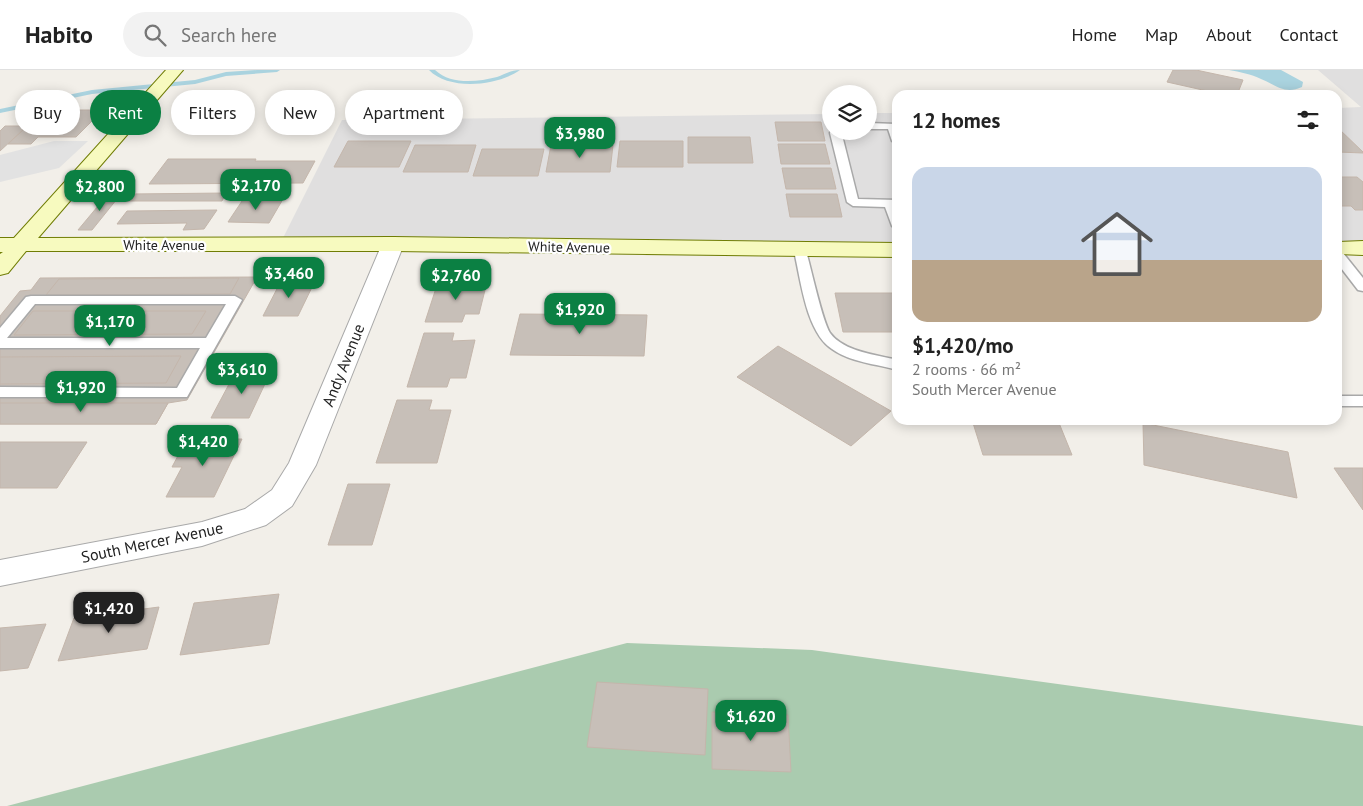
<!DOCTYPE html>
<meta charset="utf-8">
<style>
:root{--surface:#fff;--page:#f2f2f2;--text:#222;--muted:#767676;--line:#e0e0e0;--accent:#0b8043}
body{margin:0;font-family:"PT Sans",sans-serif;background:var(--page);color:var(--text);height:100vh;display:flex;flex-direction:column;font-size:19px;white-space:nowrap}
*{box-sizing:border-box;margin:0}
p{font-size:16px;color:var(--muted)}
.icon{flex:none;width:28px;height:28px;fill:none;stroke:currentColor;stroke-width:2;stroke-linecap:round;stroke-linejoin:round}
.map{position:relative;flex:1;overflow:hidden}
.panel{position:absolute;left:892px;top:20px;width:450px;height:335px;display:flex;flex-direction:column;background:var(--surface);border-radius:15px;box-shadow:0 2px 12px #0003}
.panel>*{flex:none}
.top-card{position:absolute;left:15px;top:20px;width:475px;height:45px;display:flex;gap:10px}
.fabs{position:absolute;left:822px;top:15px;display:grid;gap:10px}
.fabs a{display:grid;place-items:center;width:55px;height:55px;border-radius:50%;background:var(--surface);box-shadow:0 2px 12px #0003;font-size:25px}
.price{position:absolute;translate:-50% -42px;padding:0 11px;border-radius:10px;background:var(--accent);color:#fff;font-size:16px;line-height:32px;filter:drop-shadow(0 1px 2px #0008)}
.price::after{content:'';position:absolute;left:50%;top:30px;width:15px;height:11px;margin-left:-8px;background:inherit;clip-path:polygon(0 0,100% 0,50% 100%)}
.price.current{background:#222;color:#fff}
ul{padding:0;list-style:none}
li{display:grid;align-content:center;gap:10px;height:265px;padding:0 20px}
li+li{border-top:1px solid var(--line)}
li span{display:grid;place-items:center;height:155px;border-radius:15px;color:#555}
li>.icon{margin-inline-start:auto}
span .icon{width:90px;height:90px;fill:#fffc;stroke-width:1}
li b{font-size:21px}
h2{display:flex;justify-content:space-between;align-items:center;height:60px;padding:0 20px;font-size:21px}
.pill{padding:0 18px;border-radius:22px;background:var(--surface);box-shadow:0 2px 12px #0003;font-size:18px;line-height:45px}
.pill.current{background:var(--accent);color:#fff}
header{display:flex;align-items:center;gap:30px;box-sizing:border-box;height:70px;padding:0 25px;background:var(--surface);border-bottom:1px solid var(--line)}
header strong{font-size:24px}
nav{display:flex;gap:28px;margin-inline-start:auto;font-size:18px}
.search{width:350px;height:45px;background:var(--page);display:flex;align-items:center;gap:12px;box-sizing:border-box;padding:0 18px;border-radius:28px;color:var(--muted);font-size:19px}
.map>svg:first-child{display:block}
.residential{fill:#e0dfdf}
.cemetery{fill:#aacbaf}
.parking{fill:#e2e2e2}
.water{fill:#aad3df}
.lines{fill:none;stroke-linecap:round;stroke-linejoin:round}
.stream{fill:#aad3df;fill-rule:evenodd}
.building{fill:#c7bfb8;stroke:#c4b6ab}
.lane-casing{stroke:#a9a9a9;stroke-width:3}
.street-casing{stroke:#a9a9a9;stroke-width:2}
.secondary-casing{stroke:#707d05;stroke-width:2}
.lane{fill:#fff;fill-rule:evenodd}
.street{fill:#fff;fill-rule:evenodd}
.secondary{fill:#f7fabf;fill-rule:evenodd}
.labels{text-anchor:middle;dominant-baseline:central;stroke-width:4.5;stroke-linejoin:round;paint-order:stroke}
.far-street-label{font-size:14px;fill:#222;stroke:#fff}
.street-label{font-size:16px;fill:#222;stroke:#fff}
</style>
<header>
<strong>Habito</strong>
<div class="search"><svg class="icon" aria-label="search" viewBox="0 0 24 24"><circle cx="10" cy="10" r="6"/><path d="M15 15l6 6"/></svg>Search here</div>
<nav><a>Home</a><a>Map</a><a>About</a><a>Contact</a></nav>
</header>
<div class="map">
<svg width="1363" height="736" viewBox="0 0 1363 736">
<rect width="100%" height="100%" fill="#f2efe9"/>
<g class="residential">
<path d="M 1318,0 L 1363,0 L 1363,178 L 1338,178 L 1338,38 L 1361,37 Z"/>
<path d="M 869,43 L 897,43 L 897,180 L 280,174 L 342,50 L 831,44 L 831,61 L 869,61 Z"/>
</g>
<path class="cemetery" d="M 627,573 L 812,580 L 1363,656 L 1363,736 L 7,736 Z"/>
<path class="parking" d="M 54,71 L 88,71 L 59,98 L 0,112 L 0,85 Z"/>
<path class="water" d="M 1229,0 L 1281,0 L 1303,12 L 1302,17 C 1285,25 1276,15 1261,9 C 1251,4 1240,2 1229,0 Z"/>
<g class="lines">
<g class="stream">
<path d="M 257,0 L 280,0 L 277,2 L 226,6 L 195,14 L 92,24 L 0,43 L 0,39 L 92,20 L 195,10 L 226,2 Z"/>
<path d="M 429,0 L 435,0 C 451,15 477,12 497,7 C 505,4 511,0 520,0 C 498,16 449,21 429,0 Z"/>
</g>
</g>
<g class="building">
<path d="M 1173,0 L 1196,0 L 1243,10 L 1237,25 L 1225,25 L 1167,12 Z"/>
<path d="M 64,40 L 103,40 L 76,67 L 38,67 L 31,74 L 8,74 L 38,46 L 58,46 Z"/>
<path d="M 775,52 L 821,52 L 825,71 L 778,71 Z"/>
<path d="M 5,56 L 27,56 L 0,81 L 0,61 Z"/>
<path d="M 1338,58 L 1363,82 L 1363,83 L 1338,82 Z"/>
<path d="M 688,67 L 750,67 L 753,93 L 688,93 Z"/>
<path d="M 348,71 L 411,71 L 399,97 L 334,97 Z"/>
<path d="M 620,71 L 683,71 L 683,97 L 617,97 Z"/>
<path d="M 778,74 L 825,74 L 830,94 L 781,94 Z"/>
<path d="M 415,75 L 476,75 L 468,102 L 403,102 Z"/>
<path d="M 551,75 L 613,75 L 610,102 L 546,102 Z"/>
<path d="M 482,79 L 544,79 L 538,106 L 473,106 Z"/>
<path d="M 168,89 L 256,89 L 255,91 L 315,91 L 303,113 L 149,114 Z"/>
<path d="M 782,98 L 831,98 L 836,119 L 786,119 Z"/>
<path d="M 1338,107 L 1357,107 L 1363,112 L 1363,140 L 1355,140 L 1351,136 L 1338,136 Z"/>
<path d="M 226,123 L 222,131 L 124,131 L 130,124 Z"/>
<path d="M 108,124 L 121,124 L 92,160 L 78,160 Z"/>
<path d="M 786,124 L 837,124 L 842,147 L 790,147 Z"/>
<path d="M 244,128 L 283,129 L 269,153 L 228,152 Z"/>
<path d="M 217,140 L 204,159 L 183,160 L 187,153 L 117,154 L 127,141 Z"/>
<path d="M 257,207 L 187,330 L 168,333 L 156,354 L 0,354 L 0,246 L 20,221 L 31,220 L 40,208 Z"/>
<path d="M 239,208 L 230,224 L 46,225 L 59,209 Z"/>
<path d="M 281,211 L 315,211 L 298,246 L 263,246 Z"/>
<path d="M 438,212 L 487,212 L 479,244 L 465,244 L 462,252 L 425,252 Z"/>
<path d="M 835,223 L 898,223 L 898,262 L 843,262 Z"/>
<path d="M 33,241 L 206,241 L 192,264 L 14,265 Z"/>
<path d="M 520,244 L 647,245 L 644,286 L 510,285 Z"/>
<path d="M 424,263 L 454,263 L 452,271 L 475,270 L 466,308 L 450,308 L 447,317 L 407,317 Z"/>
<path d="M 778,276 L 891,341 L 851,376 L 737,307 Z"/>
<path d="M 181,286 L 166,313 L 0,314 L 0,287 Z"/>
<path d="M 236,301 L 271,301 L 249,348 L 211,348 Z"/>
<path d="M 397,330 L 432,330 L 429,340 L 451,340 L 437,393 L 376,393 Z"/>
<path d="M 0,333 L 168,333 L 156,354 L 0,354 Z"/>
<path d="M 973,353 L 1059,353 L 1072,385 L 983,385 Z"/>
<path d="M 1143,353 L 1288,382 L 1297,428 L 1144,395 Z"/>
<path d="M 187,369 L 242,369 L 214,427 L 166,427 L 182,397 L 172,397 Z"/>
<path d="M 0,372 L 87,372 L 57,418 L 0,418 Z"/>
<path d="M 1334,398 L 1363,398 L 1363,440 Z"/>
<path d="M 348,414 L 390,414 L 372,475 L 328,475 Z"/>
<path d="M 279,524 L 269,574 L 180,585 L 194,533 Z"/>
<path d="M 159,537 L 147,579 L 58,591 L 74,548 Z"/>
<path d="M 46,554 L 28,598 L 0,601 L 0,558 Z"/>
<path d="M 597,612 L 708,619 L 705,685 L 587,677 Z"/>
<path d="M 712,642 L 788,645 L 791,702 L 712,699 Z"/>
</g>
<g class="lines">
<defs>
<g id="lane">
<path d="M 869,53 L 896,54 L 898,74 L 892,71 L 888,59 L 869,59 Z"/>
<path d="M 831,60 L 841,61 L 858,129 L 898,130 L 898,160 L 892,156 L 885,137 L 853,136 L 847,132 L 830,63 Z"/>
<path d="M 800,177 L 806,181 C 811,198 822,250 830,263 C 844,282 877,285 898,290 L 898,300 C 876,294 850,292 832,279 C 806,262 801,210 794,181 Z"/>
<path d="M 1338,182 L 1343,183 L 1363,208 L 1363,221 L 1358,220 L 1338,194 Z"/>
<path d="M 31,226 L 235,226 L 242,230 L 187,327 L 0,327 L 0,317 L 177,318 L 200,278 L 0,278 L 0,258 L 26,227 ZM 35,234 L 226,234 L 206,268 L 7,268 Z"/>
<rect x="1338" y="326" width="25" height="10"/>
</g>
<path id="street" d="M 393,167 L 401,169 L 404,174 L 316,395 L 292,436 L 266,455 L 202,476 L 0,516 L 0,490 L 202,452 L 245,439 L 272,420 L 289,393 L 382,174 L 385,169 Z"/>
<g id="secondary">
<path d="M 166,0 L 183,0 L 38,168 L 393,167 L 898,173 L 898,187 L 393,181 L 26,181 L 8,203 L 0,205 L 0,184 L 3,182 L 0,182 L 0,168 L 14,168 Z"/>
<path d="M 1363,171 L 1363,185 L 1338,184 L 1338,172 Z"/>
</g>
</defs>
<use href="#lane" class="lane-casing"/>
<use href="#street" class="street-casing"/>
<use href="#secondary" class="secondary-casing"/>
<use href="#lane" class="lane"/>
<use href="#street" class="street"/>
<use href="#secondary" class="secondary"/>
</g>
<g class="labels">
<g class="far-street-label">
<text x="164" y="175">White Avenue</text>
<text transform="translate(569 177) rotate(1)">White Avenue</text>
</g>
<g class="street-label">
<text transform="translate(343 295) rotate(-68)">Andy Avenue</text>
<text transform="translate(152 472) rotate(-12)">South Mercer Avenue</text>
</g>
</g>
</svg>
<div class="fabs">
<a><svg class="icon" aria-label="layers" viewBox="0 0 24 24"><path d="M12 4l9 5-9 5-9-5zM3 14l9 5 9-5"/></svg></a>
</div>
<b class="price" style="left:580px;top:89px">$3,980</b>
<b class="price" style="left:256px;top:141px">$2,170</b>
<b class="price" style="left:100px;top:142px">$2,800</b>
<b class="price" style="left:289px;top:229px">$3,460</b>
<b class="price" style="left:456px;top:231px">$2,760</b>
<b class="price" style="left:580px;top:265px">$1,920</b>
<b class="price" style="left:110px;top:277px">$1,170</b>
<b class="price" style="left:242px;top:325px">$3,610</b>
<b class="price" style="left:81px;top:343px">$1,920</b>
<b class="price" style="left:203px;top:397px">$1,420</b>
<b class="price current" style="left:109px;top:564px">$1,420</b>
<b class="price" style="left:751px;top:672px">$1,620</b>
<div class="top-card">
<a class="pill">Buy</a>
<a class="pill current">Rent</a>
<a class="pill">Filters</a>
<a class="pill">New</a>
<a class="pill">Apartment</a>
</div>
<section class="panel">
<h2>12 homes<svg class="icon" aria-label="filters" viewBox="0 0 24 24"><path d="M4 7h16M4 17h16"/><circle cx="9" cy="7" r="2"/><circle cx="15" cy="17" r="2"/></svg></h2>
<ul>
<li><span style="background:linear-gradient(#c9d6e8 60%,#b9a48a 0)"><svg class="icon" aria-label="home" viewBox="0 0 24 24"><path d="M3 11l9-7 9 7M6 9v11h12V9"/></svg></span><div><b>$1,420/mo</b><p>2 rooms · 66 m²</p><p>South Mercer Avenue</p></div></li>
</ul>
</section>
</div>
